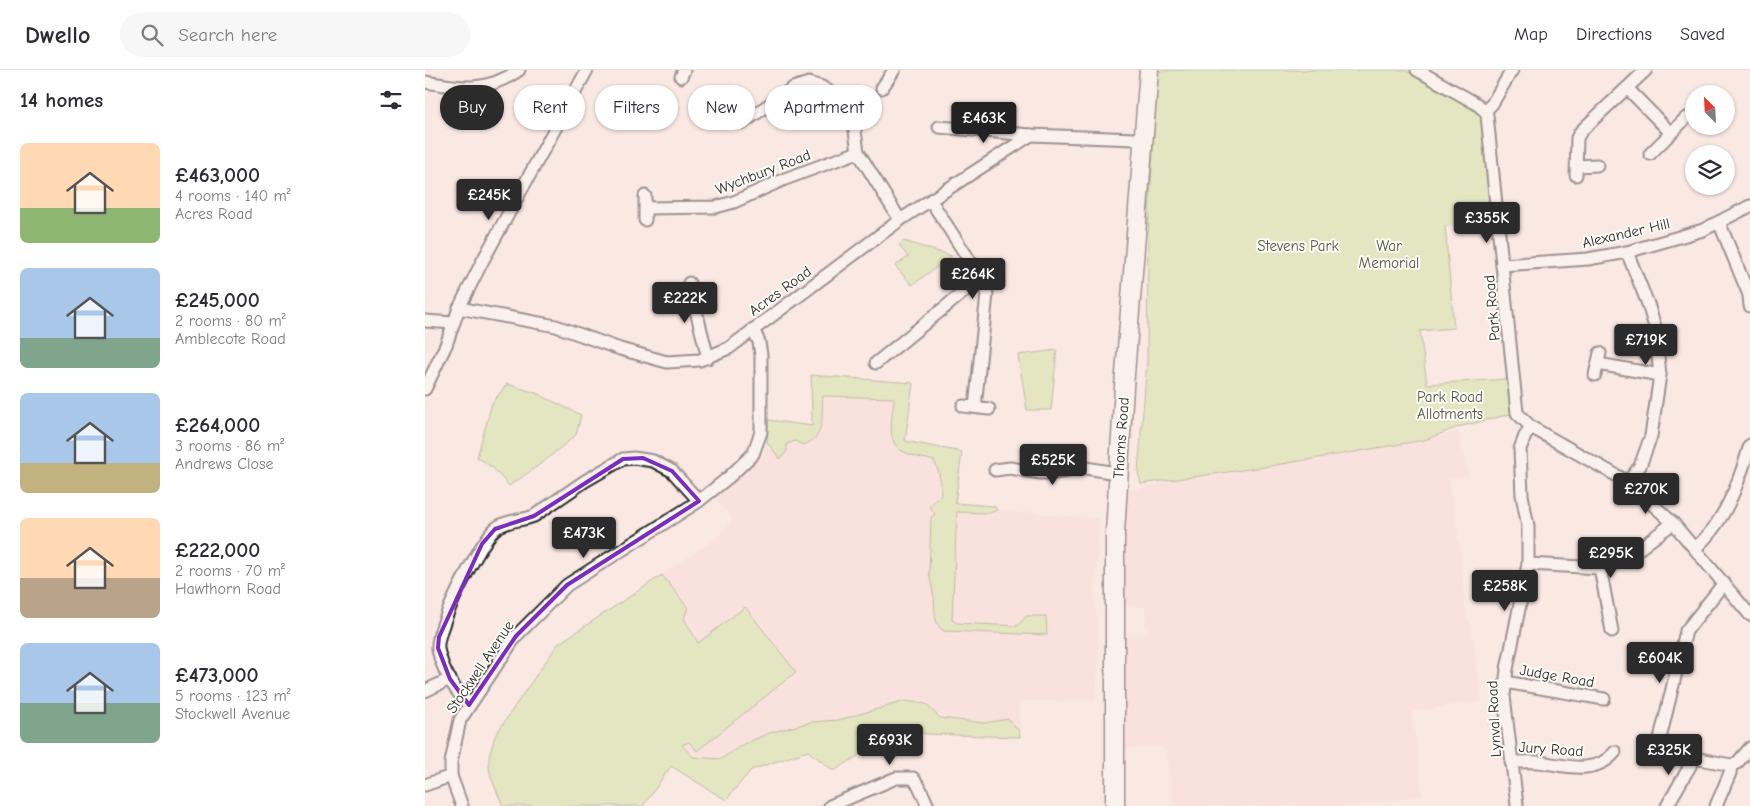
<!DOCTYPE html>
<meta charset="utf-8">
<style>
:root{--surface:#fff;--page:#f7f7f7;--text:#2b2b33;--muted:#7c7c81;--line:#e1e1e2;--accent:#2b2b2b}
body{margin:0;font-family:"Comic Neue",sans-serif;background:var(--page);color:var(--text);height:100vh;display:flex;flex-direction:column;font-size:19px;white-space:nowrap}
*{box-sizing:border-box;margin:0}
p{font-size:16px;color:var(--muted)}
.icon{flex:none;width:28px;height:28px;fill:none;stroke:currentColor;stroke-width:2;stroke-linecap:round;stroke-linejoin:round}
.map{position:relative;flex:1;overflow:hidden}
.details{display:flex;flex-direction:column;background:var(--surface);width:425px}
.details>*{flex:none}
.guide{position:absolute;left:15px;top:15px;width:475px;height:45px;display:flex;gap:10px}
.needle{width:32px;rotate:336deg}
.tools{position:absolute;left:1260px;top:15px;display:grid;gap:10px}
.tools a{display:grid;place-items:center;width:50px;height:50px;border-radius:50%;background:var(--surface);box-shadow:0 1px 4px #0004;font-size:25px}
.price{position:absolute;translate:-50% -42px;padding:0 11px;border-radius:5px;background:var(--accent);color:#fff;font-size:16px;line-height:32px;filter:drop-shadow(0 1px 2px #0008)}
.price::after{content:'';position:absolute;left:50%;top:30px;width:15px;height:11px;margin-left:-8px;background:inherit;clip-path:polygon(0 0,100% 0,50% 100%)}
.price.current{background:#222;color:#fff}
ul{padding:0;list-style:none}
li{display:flex;align-items:center;gap:15px;height:125px;padding:0 20px}
li span{display:grid;place-items:center;flex:none;width:140px;height:100px;border-radius:8px;color:#555}
li>.icon{margin-inline-start:auto}
span .icon{width:60px;height:60px;fill:#fffc;stroke-width:1}
li b{font-size:21px}
h2{display:flex;justify-content:space-between;align-items:center;height:60px;padding:0 20px;font-size:21px}
.tag{padding:0 18px;border-radius:22px;background:var(--surface);box-shadow:0 1px 4px #0004;font-size:18px;line-height:45px}
.tag.current{background:var(--accent);color:#fff}
header{display:flex;align-items:center;gap:30px;box-sizing:border-box;height:70px;padding:0 25px;background:var(--surface);border-bottom:1px solid var(--line)}
header strong{font-size:24px}
nav{display:flex;gap:28px;margin-inline-start:auto;font-size:18px}
.search{width:350px;height:45px;background:var(--page);display:flex;align-items:center;gap:12px;box-sizing:border-box;padding:0 18px;border-radius:28px;color:var(--muted);font-size:19px}
main{display:flex;flex:1;min-height:0}
.map>svg:first-child{display:block}
.built{fill:#f8dad5}
.green{fill:#c9e298;stroke:#7a8662}
.lines{fill:none;stroke-linecap:round;stroke-linejoin:round}
.minor-casing{stroke:#2b2b2b;stroke-width:15}
.highway-casing{stroke:#2b2b2b;stroke-width:21}
.minor{stroke:#fdfcf7;stroke-width:11}
.highway{stroke:#fdfcf7;stroke-width:18}
.marked{fill:none;stroke:#7b2cbf;stroke-width:4;stroke-linejoin:round}
.labels{text-anchor:middle;dominant-baseline:central;stroke-width:4;stroke-linejoin:round;paint-order:stroke}
.street-label{font-size:15px;fill:#2b2b2b;stroke:#fdfcf7}
.park-label{font-size:15px;fill:#525946;stroke:#fdfcf7}
</style>
<header>
<strong>Dwello</strong>
<div class="search"><svg class="icon" aria-label="search" viewBox="0 0 24 24"><circle cx="10" cy="10" r="6"/><path d="M15 15l6 6"/></svg>Search here</div>
<nav><a>Map</a><a>Directions</a><a>Saved</a></nav>
</header>
<main>
<section class="details">
<h2>14 homes<svg class="icon" aria-label="filters" viewBox="0 0 24 24"><path d="M4 7h16M4 17h16"/><circle cx="9" cy="7" r="2"/><circle cx="15" cy="17" r="2"/></svg></h2>
<ul>
<li><span style="background:linear-gradient(#ffd9b3 65%,#8fb573 0)"><svg class="icon" aria-label="home" viewBox="0 0 24 24"><path d="M3 11l9-7 9 7M6 9v11h12V9"/></svg></span><div><b>£463,000</b><p>4 rooms · 140 m²</p><p>Acres Road</p></div></li>
<li><span style="background:linear-gradient(#a9c7e8 70%,#7fa58c 0)"><svg class="icon" aria-label="home" viewBox="0 0 24 24"><path d="M3 11l9-7 9 7M6 9v11h12V9"/></svg></span><div><b>£245,000</b><p>2 rooms · 80 m²</p><p>Amblecote Road</p></div></li>
<li><span style="background:linear-gradient(#a9c7e8 70%,#c2b280 0)"><svg class="icon" aria-label="home" viewBox="0 0 24 24"><path d="M3 11l9-7 9 7M6 9v11h12V9"/></svg></span><div><b>£264,000</b><p>3 rooms · 86 m²</p><p>Andrews Close</p></div></li>
<li><span style="background:linear-gradient(#ffd9b3 60%,#b9a48a 0)"><svg class="icon" aria-label="home" viewBox="0 0 24 24"><path d="M3 11l9-7 9 7M6 9v11h12V9"/></svg></span><div><b>£222,000</b><p>2 rooms · 70 m²</p><p>Hawthorn Road</p></div></li>
<li><span style="background:linear-gradient(#a9c7e8 60%,#7fa58c 0)"><svg class="icon" aria-label="home" viewBox="0 0 24 24"><path d="M3 11l9-7 9 7M6 9v11h12V9"/></svg></span><div><b>£473,000</b><p>5 rooms · 123 m²</p><p>Stockwell Avenue</p></div></li>
</ul>
</section>
<div class="map">
<svg width="1325" height="736" viewBox="0 0 1325 736">
<rect width="100%" height="100%" fill="#fae8e3"/>
<filter id="ink" filterUnits="userSpaceOnUse"><feTurbulence type="fractalNoise" baseFrequency=".02" numOctaves="2"/><feDisplacementMap in="SourceGraphic" scale="10" xChannelSelector="R" yChannelSelector="G"/><feConvolveMatrix kernelMatrix="1 2 1 2 8 2 1 2 1" color-interpolation-filters="sRGB"/></filter>
<g filter="url(#ink)">
<g class="built">
<path d="M 386,305 L 488,313 L 480,371 L 537,382 L 530,436 L 674,449 L 670,530 L 674,583 L 671,630 L 595,631 L 595,667 L 501,664 L 484,659 L 469,663 L 409,701 L 383,681 L 326,700 L 300,730 L 246,696 L 218,736 L 78,736 L 72,723 L 64,698 L 67,675 L 70,666 L 133,574 L 292,468 L 308,449 L 289,426 L 339,383 L 342,372 L 343,350 L 387,356 Z"/>
<path d="M 1033,361 L 1043,406 L 1024,409 L 1036,487 L 1041,551 L 1045,551 L 1057,631 L 987,641 L 997,726 L 926,736 L 747,736 L 742,682 L 735,676 L 698,679 L 696,567 L 722,565 L 720,537 L 697,536 L 697,494 L 701,421 L 769,407 L 1001,371 Z"/>
</g>
<g class="green">
<path d="M 756,0 L 980,0 L 1053,41 L 1057,48 L 1065,127 L 1066,153 L 1020,156 L 1029,258 L 995,261 L 1002,314 L 1083,309 L 1086,344 L 1033,357 L 1000,370 L 839,397 L 716,414 L 713,402 L 722,292 L 723,163 L 733,1 Z"/>
<path d="M 479,171 L 527,186 L 487,215 L 470,196 L 483,187 L 474,175 Z"/>
<path d="M 632,280 L 626,340 L 602,340 L 593,285 Z"/>
<path d="M 386,305 L 488,313 L 480,371 L 537,382 L 530,433 L 569,436 L 572,440 L 565,443 L 532,442 L 527,549 L 531,553 L 593,556 L 601,546 L 621,546 L 622,565 L 518,561 L 512,554 L 510,545 L 509,527 L 504,503 L 506,447 L 510,444 L 504,436 L 516,425 C 516,412 515,402 509,391 C 500,388 488,387 479,382 C 459,373 468,345 469,328 L 398,326 C 396,346 401,368 378,375 L 370,371 L 362,374 L 362,381 L 355,389 L 342,372 L 343,350 L 387,356 Z"/>
<path d="M 82,314 L 111,323 L 156,345 L 151,365 L 117,393 L 84,416 L 68,398 L 52,387 L 67,333 Z"/>
<path d="M 237,505 L 263,538 L 259,548 L 273,573 L 320,537 L 371,602 L 272,681 L 264,672 L 257,675 L 268,687 L 296,689 L 317,675 L 344,663 L 386,652 L 414,650 L 480,631 L 501,634 L 515,648 L 559,653 L 583,649 L 594,661 L 595,667 L 501,664 L 484,659 L 469,663 L 409,701 L 383,681 L 326,700 L 301,730 L 246,696 L 218,736 L 78,736 L 67,710 L 64,698 L 64,687 L 70,666 L 98,624 L 133,574 Z"/>
</g>
<g class="lines">
<defs>
<g id="minor">
<path d="M 992,0 L 1052,34 L 1060,41 L 1062,45 L 1092,343 L 1106,357 L 1203,412 L 1248,453 L 1325,545"/>
<path d="M 256,7 L 259,0"/>
<path d="M 0,12 C 37,18 61,23 94,0"/>
<path d="M 457,18 L 469,0"/>
<path d="M 1202,18 L 1246,63"/>
<path d="M 1060,41 L 1067,34 L 1087,0"/>
<path d="M 319,52 L 368,18 L 384,13 L 397,17 L 409,25 L 423,40 L 429,54 L 433,82 L 475,150"/>
<path d="M 514,57 L 606,65 L 710,69"/>
<path d="M 1225,84 L 1261,48"/>
<path d="M 1152,96 L 1172,95"/>
<path d="M 1151,105 L 1152,68 L 1156,61 L 1221,0"/>
<path d="M 220,126 L 220,150"/>
<path d="M 506,131 L 556,208 L 562,224 L 550,337"/>
<path d="M 221,138 L 291,137 L 309,132 L 360,109 L 433,82"/>
<path d="M 1294,152 L 1324,225 L 1325,236"/>
<path d="M 1202,182 L 1223,234 L 1230,257 L 1235,305 L 1226,366 L 1215,396 L 1203,412"/>
<path d="M 1077,195 L 1163,189 L 1202,182 L 1278,160 L 1325,136"/>
<path d="M 264,213 L 283,288"/>
<path d="M 34,238 L 131,256 L 195,279 L 242,292 L 275,290 L 304,278 L 475,150 L 606,65"/>
<path d="M 0,251 L 28,253"/>
<path d="M 451,293 L 556,208"/>
<path d="M 1173,294 L 1235,305"/>
<path d="M 1170,305 L 1175,283"/>
<path d="M 0,319 L 21,275 L 34,238 L 57,192 L 162,0"/>
<path d="M 538,336 L 564,339"/>
<path d="M 570,400 L 585,398 L 615,403 L 629,403 L 661,398 L 685,402"/>
<path d="M 1270,478 C 1300,453 1314,412 1325,375"/>
<path d="M 1103,494 L 1175,498 L 1202,488 L 1248,453"/>
<path d="M 1175,498 L 1187,561"/>
<path d="M 1299,513 L 1261,561 L 1232,681 L 1306,695"/>
<path d="M 1080,612 L 1179,629"/>
<path d="M 0,621 L 25,609"/>
<path d="M 44,635 C 30,621 17,600 13,579 C 10,559 54,474 70,459 C 80,450 97,451 109,446 L 160,411 L 198,389 L 209,388 L 228,391 L 247,401 L 274,431"/>
<path d="M 1086,692 C 1097,692 1110,691 1121,693 C 1145,697 1172,704 1190,682"/>
<path d="M 0,715 L 26,706"/>
<path d="M 1092,735 L 1079,626 L 1082,599 L 1103,494 L 1103,456 L 1097,425 L 1095,379 L 1100,366 L 1106,357"/>
<path d="M 37,736 L 26,706 L 26,692 L 35,650 L 91,566 L 142,515 L 274,431 L 304,407 L 328,384 L 336,362 L 336,285 L 334,272 L 328,259"/>
<path d="M 405,736 L 471,708 L 488,708 L 494,716 L 503,736"/>
<path d="M 1242,736 L 1269,689"/>
<path d="M 1291,736 L 1305,703 L 1306,695 L 1312,693 L 1325,678"/>
</g>
<path id="highway" d="M 690,736 L 690,463 L 699,317 L 724,0"/>
</defs>
<use href="#minor" class="minor-casing"/>
<use href="#highway" class="highway-casing"/>
<use href="#minor" class="minor"/>
<use href="#highway" class="highway"/>
</g>
</g>
<path d="M0 0H1325V736H0ZM 218,388 L 247,401 L 274,431 L 142,515 L 91,566 L 44,635 L 25,609 L 13,578 L 14,567 L 57,474 L 70,459 L 109,446 L 198,389 Z" fill="#fae8e3" fill-opacity=".55" fill-rule="evenodd"/>
<path class="marked" d="M 218,388 L 247,401 L 274,431 L 142,515 L 91,566 L 44,635 L 25,609 L 13,578 L 14,567 L 57,474 L 70,459 L 109,446 L 198,389 Z"/>
<g class="labels">
<g class="street-label">
<text transform="translate(338 102) rotate(-21)">Wychbury Road</text>
<text transform="translate(1201 163) rotate(-13)">Alexander Hill</text>
<text transform="translate(355 221) rotate(-36)">Acres Road</text>
<text transform="translate(1067 238) rotate(-95)">Park Road</text>
<text transform="translate(696 368) rotate(-86)">Thorns Road</text>
<text transform="translate(55 597) rotate(-56)">Stockwell Avenue</text>
<text transform="translate(1132 606) rotate(10)">Judge Road</text>
<text transform="translate(1069 649) rotate(-93)">Lynval Road</text>
<text transform="translate(1126 679) rotate(4)">Jury Road</text>
</g>
<g class="park-label">
<text x="873" y="176">Stevens Park</text>
<text x="964" y="176">War<tspan x="964" dy="17">Memorial</tspan></text>
<text x="1025" y="327">Park Road<tspan x="1025" dy="17">Allotments</tspan></text>
</g>
</g>
</svg>
<div class="tools">
<a><svg class="needle" viewBox="-14 -14 28 28"><path d="M0-13l5 13h-10z" fill="#e53935"/><path d="M0 13l5-13h-10z" fill="#7c7c81"/></svg></a>
<a><svg class="icon" aria-label="layers" viewBox="0 0 24 24"><path d="M12 4l9 5-9 5-9-5zM3 14l9 5 9-5"/></svg></a>
</div>
<b class="price current" style="left:559px;top:74px">£463K</b>
<b class="price" style="left:64px;top:151px">£245K</b>
<b class="price" style="left:1062px;top:174px">£355K</b>
<b class="price" style="left:548px;top:230px">£264K</b>
<b class="price" style="left:260px;top:254px">£222K</b>
<b class="price" style="left:1221px;top:296px">£719K</b>
<b class="price" style="left:628px;top:416px">£525K</b>
<b class="price" style="left:1221px;top:445px">£270K</b>
<b class="price" style="left:159px;top:489px">£473K</b>
<b class="price" style="left:1186px;top:509px">£295K</b>
<b class="price" style="left:1080px;top:542px">£258K</b>
<b class="price" style="left:1235px;top:614px">£604K</b>
<b class="price" style="left:465px;top:696px">£693K</b>
<b class="price" style="left:1244px;top:706px">£325K</b>
<div class="guide">
<a class="tag current">Buy</a>
<a class="tag">Rent</a>
<a class="tag">Filters</a>
<a class="tag">New</a>
<a class="tag">Apartment</a>
</div>
</div>
</main>
